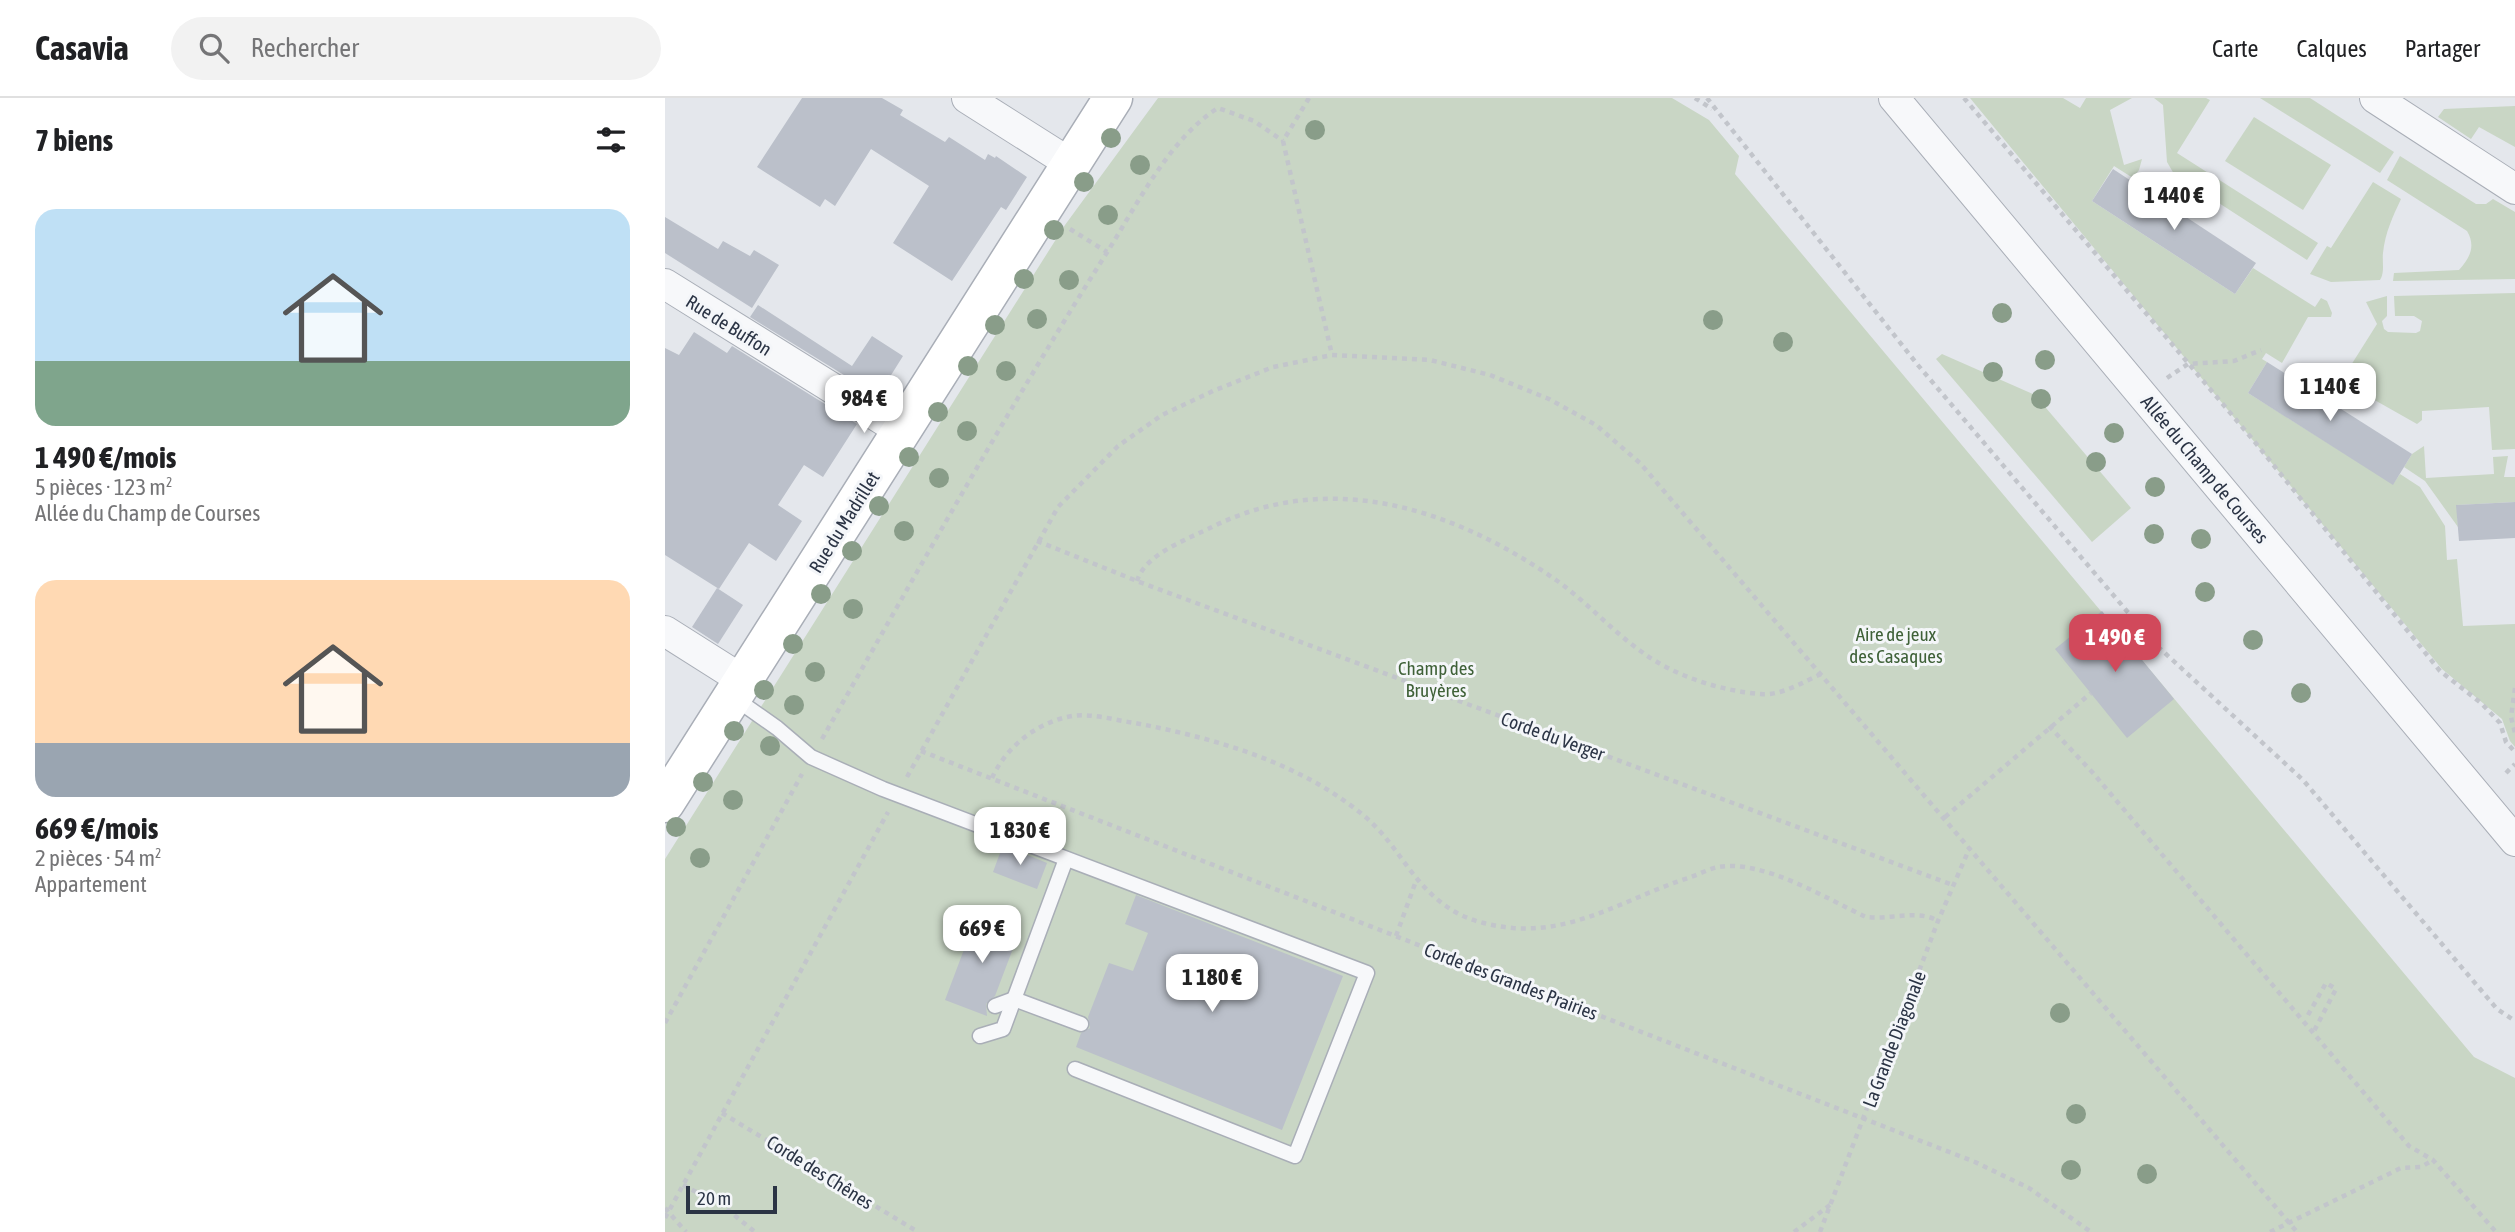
<!DOCTYPE html>
<html lang="fr">
<meta charset="utf-8">
<style>
:root{--surface:#fff;--page:#f2f2f2;--text:#202124;--muted:#757577;--line:#e0e0e0;--accent:#d1495b}
body{margin:0;font-family:"Asap Condensed",sans-serif;background:var(--page);color:var(--text);height:100vh;display:flex;flex-direction:column;font-size:26px;white-space:nowrap}
*{box-sizing:border-box;margin:0}
p{font-size:23px;color:var(--muted)}
.icon{flex:none;width:38px;height:38px;fill:none;stroke:currentColor;stroke-width:2;stroke-linecap:round;stroke-linejoin:round}
.map{position:relative;flex:1;overflow:hidden}
.panel{display:flex;flex-direction:column;background:var(--surface);width:665px}
.panel>*{flex:none}
.scale{position:absolute;left:21px;bottom:18px;width:91px;box-sizing:border-box;padding-left:7px;border:4px solid #2b3445;border-top:0;font-size:19px;line-height:24px;white-space:nowrap;color:#2b3445;-webkit-text-stroke:5px #f4f6f9;paint-order:stroke}
.price{position:absolute;translate:-50% -60px;padding:0 16px;border-radius:14px;background:#fff;color:#222;font-size:23px;line-height:46px;filter:drop-shadow(0 2px 4px #0008)}
.price::after{content:'';position:absolute;left:50%;top:42px;width:21px;height:16px;margin-left:-10px;background:inherit;clip-path:polygon(0 0,100% 0,50% 100%)}
.price.on{background:var(--accent);color:#fff}
ul{padding:0;list-style:none}
li{display:grid;align-content:center;gap:14px;height:371px;padding:0 35px}
li span{display:grid;place-items:center;height:217px;border-radius:21px;color:#555}
li>.icon{margin-inline-start:auto}
span .icon{width:126px;height:126px;fill:#fffc;stroke-width:1}
li b{font-size:30px}
h2{display:flex;justify-content:space-between;align-items:center;height:84px;padding:0 35px;font-size:30px}
header{display:flex;align-items:center;gap:42px;box-sizing:border-box;height:98px;padding:0 35px;background:var(--surface);border-bottom:2px solid var(--line)}
header strong{font-size:33px}
nav{display:flex;gap:38px;margin-inline-start:auto;font-size:24px}
.search{width:490px;height:63px;background:var(--page);display:flex;align-items:center;gap:18px;box-sizing:border-box;padding:0 24px;border-radius:38px;color:var(--muted);font-size:26px}
main{display:flex;flex:1;min-height:0}
.map>svg:first-child{display:block}
.green{fill:#c9d6c5}
.building{fill:#bbc0ca}
.lines{fill:none;stroke-linecap:round;stroke-linejoin:round}
.lane-casing{stroke:#a9aeb7;stroke-width:17}
.street-casing{stroke:#a9aeb7;stroke-width:32}
.secondary-casing{stroke:#a9aeb7;stroke-width:41}
.path{stroke:#c2c5cb;stroke-width:4.5;stroke-dasharray:5 5;stroke-linecap:butt}
.lane{stroke:#f7f8fa;stroke-width:14}
.street{stroke:#f7f8fa;stroke-width:30}
.secondary{stroke:#fff;stroke-width:38}
.tree{fill:#899d89}
.labels{text-anchor:middle;dominant-baseline:central;stroke-width:6;stroke-linejoin:round;paint-order:stroke}
.street-label{font-size:19px;fill:#2b3445;stroke:#f4f6f9}
.park-label{font-size:19px;fill:#3f6138;stroke:#f4f6f9}
</style>
<header>
<strong>Casavia</strong>
<div class="search"><svg class="icon" aria-label="search" viewBox="0 0 24 24"><circle cx="10" cy="10" r="6"/><path d="M15 15l6 6"/></svg>Rechercher</div>
<nav><a>Carte</a><a>Calques</a><a>Partager</a></nav>
</header>
<main>
<section class="panel">
<h2>7 biens<svg class="icon" aria-label="filters" viewBox="0 0 24 24"><path d="M4 7h16M4 17h16"/><circle cx="9" cy="7" r="2"/><circle cx="15" cy="17" r="2"/></svg></h2>
<ul>
<li><span style="background:linear-gradient(#bfe0f5 70%,#7fa58c 0)"><svg class="icon" aria-label="home" viewBox="0 0 24 24"><path d="M3 11l9-7 9 7M6 9v11h12V9"/></svg></span><div><b>1 490 €/mois</b><p>5 pièces · 123 m²</p><p>Allée du Champ de Courses</p></div></li>
<li><span style="background:linear-gradient(#ffd9b3 75%,#9aa5b1 0)"><svg class="icon" aria-label="home" viewBox="0 0 24 24"><path d="M3 11l9-7 9 7M6 9v11h12V9"/></svg></span><div><b>669 €/mois</b><p>2 pièces · 54 m²</p><p>Appartement</p></div></li>
</ul>
</section>
<div class="map">
<svg width="1850" height="1134" viewBox="0 0 1850 1134">
<rect width="100%" height="100%" fill="#e4e7ec"/>
<g class="green">
<path d="M 493,0 L 1007,0 L 1044,22 L 1074,58 L 1070,76 L 1809,959 L 1850,980 L 1850,1134 L 0,1134 L 0,761 L 400,127 Z"/>
<path d="M 1305,0 L 1398,0 L 1415,10 L 1421,0 L 1467,0 L 1445,12 L 1459,67 L 1477,61 L 1474,72 L 1468,80 L 1449,68 L 1427,103 L 1570,196 L 1588,170 L 1650,209 L 1656,200 L 1662,203 L 1667,215 L 1666,219 L 1643,219 L 1617,265 L 1601,255 L 1597,261 L 1602,264 L 1583,295 L 1728,386 L 1735,376 L 1755,389 L 1780,428 L 1782,462 L 1792,461 L 1798,528 L 1850,526 L 1850,649 L 1845,643 L 1837,621 L 1777,571 Z"/>
<path d="M 1489,0 L 1541,0 L 1545,2 L 1512,55 L 1653,145 L 1642,162 L 1509,76 L 1502,64 L 1498,7 Z"/>
<path d="M 1595,0 L 1645,0 L 1729,54 L 1715,75 Z"/>
<path d="M 1850,8 L 1850,49 L 1814,29 L 1806,41 L 1773,19 L 1779,11 Z"/>
<path d="M 1589,19 L 1666,67 L 1638,112 L 1560,63 Z"/>
<path d="M 1735,58 L 1811,106 L 1821,106 L 1828,101 L 1850,114 L 1850,181 L 1728,183 L 1729,175 L 1794,172 C 1805,160 1811,148 1802,133 L 1722,82 Z"/>
<path d="M 1708,84 L 1736,101 C 1728,118 1720,135 1718,155 C 1717,164 1720,174 1715,182 L 1666,184 L 1645,176 L 1662,148 L 1666,150 Z"/>
<path d="M 1850,195 L 1850,351 L 1827,352 L 1824,309 L 1757,313 L 1757,322 L 1752,326 L 1676,283 L 1712,226 L 1701,204 L 1722,198 L 1722,218 L 1717,223 L 1719,231 L 1723,234 L 1751,235 L 1755,233 L 1757,223 L 1749,218 L 1730,218 L 1729,198 Z"/>
<path d="M 1277,256 L 1370,297 L 1466,410 L 1427,444 L 1271,261 Z"/>
<path d="M 1759,348 L 1761,380 L 1829,376 L 1828,359 L 1843,358 L 1839,379 L 1850,379 L 1850,404 L 1792,407 L 1793,429 L 1760,383 L 1739,369 L 1747,356 Z"/>
</g>
<g class="building">
<path d="M 137,0 L 217,0 L 238,12 L 235,17 L 280,44 L 284,39 L 320,62 L 323,56 L 330,60 L 331,58 L 362,79 L 341,112 L 336,109 L 287,183 L 228,145 L 264,88 L 206,51 L 170,108 L 160,101 L 155,109 L 92,69 Z"/>
<path d="M 1448,71 L 1591,165 L 1570,196 L 1427,103 Z"/>
<path d="M 0,119 L 53,151 L 58,143 L 85,158 L 89,152 L 114,167 L 87,210 L 0,155 Z"/>
<path d="M 93,207 L 187,268 L 207,238 L 238,258 L 213,298 L 85,219 Z"/>
<path d="M 29,234 L 62,255 L 67,248 L 192,326 L 158,379 L 139,367 L 113,407 L 137,423 L 111,463 L 84,445 L 54,491 L 0,457 L 0,250 L 14,257 Z"/>
<path d="M 1602,264 L 1747,356 L 1728,387 L 1583,295 Z"/>
<path d="M 1850,404 L 1850,440 L 1794,443 L 1791,407 Z"/>
<path d="M 52,490 L 78,507 L 53,546 L 27,529 Z"/>
<path d="M 1437,513 L 1509,601 L 1462,640 L 1390,551 Z"/>
<path d="M 338,747 L 382,765 L 372,791 L 328,774 Z"/>
<path d="M 471,797 L 678,878 L 617,1032 L 411,949 L 416,935 L 425,930 L 423,919 L 444,865 L 468,873 L 483,835 L 460,826 Z"/>
<path d="M 312,817 L 355,832 L 330,898 L 321,906 L 322,918 L 280,902 Z"/>
</g>
<g class="lines">
<defs>
<g id="lane">
<path d="M 68,599 L 112,630 L 146,659 L 218,691 L 702,875 L 630,1058 L 410,971"/>
<path d="M 330,908 L 349,901 L 416,926"/>
<path d="M 315,938 L 338,931 L 401,761"/>
</g>
<g id="street">
<path d="M 302,0 L 406,66"/>
<path d="M 1229,0 L 1850,743"/>
<path d="M 1710,0 L 1850,91"/>
<path d="M 0,186 L 236,333"/>
<path d="M 0,533 L 79,583"/>
</g>
<path id="secondary" d="M 0,705 L 448,0"/>
</defs>
<use href="#lane" class="lane-casing"/>
<use href="#street" class="street-casing"/>
<use href="#secondary" class="secondary-casing"/>
<g class="path">
<path d="M 644,0 L 618,43 L 667,257"/>
<path d="M 1030,0 L 1047,11"/>
<path d="M 1042,0 L 1252,266 L 1489,545 L 1638,682 L 1832,911 L 1850,923"/>
<path d="M 1299,0 L 1589,343 L 1775,573 L 1816,605 L 1835,625 L 1841,644 L 1850,654"/>
<path d="M 405,131 L 442,154"/>
<path d="M 1502,280 L 1523,266 L 1569,263 L 1596,252"/>
<path d="M 372,443 L 472,483 L 1288,787"/>
<path d="M 472,483 C 480,456 523,441 547,429 C 666,370 789,411 891,482 C 922,504 947,533 977,554 C 1009,578 1056,593 1096,596 C 1116,598 1138,584 1156,576"/>
<path d="M 1473,557 L 1489,545"/>
<path d="M 1850,590 L 1846,619 L 1850,635"/>
<path d="M 1384,628 L 1428,675 L 1744,1048 L 1768,1062 L 1831,1134"/>
<path d="M 157,641 C 250,478 341,314 441,156 C 472,107 504,41 553,10 L 589,23 L 618,43"/>
<path d="M 256,653 L 1310,1064 L 1364,1090 L 1426,1134"/>
<path d="M 1841,675 L 1850,666"/>
<path d="M 242,679 L 393,409 L 453,348 L 497,317 L 548,293 L 608,269 L 667,257 L 765,262 L 825,277 L 884,301 L 931,327 L 975,365 L 1632,1134"/>
<path d="M 327,680 C 341,649 372,624 407,618 C 427,615 449,622 470,625 C 549,640 634,664 698,717 C 735,747 746,789 792,815 C 809,824 828,828 848,830 C 912,835 964,799 1023,780 C 1033,777 1043,771 1053,769 C 1098,761 1162,801 1201,819 C 1225,822 1253,811 1273,823"/>
<path d="M 1280,719 L 1426,595"/>
<path d="M 731,838 L 751,783"/>
<path d="M 1643,917 L 1661,885 L 1671,891 L 1648,935"/>
<path d="M 0,925 L 137,676"/>
<path d="M 57,1015 L 253,1134"/>
<path d="M 18,1087 L 58,1108 L 90,1134"/>
<path d="M 0,1110 L 21,1134"/>
<path d="M 0,1120 L 223,714"/>
<path d="M 1129,1134 L 1165,1107"/>
<path d="M 1155,1134 L 1273,823 L 1305,749"/>
<path d="M 1605,1134 L 1736,1070 L 1756,1069 L 1768,1062"/>
</g>
<use href="#lane" class="lane"/>
<use href="#street" class="street"/>
<use href="#secondary" class="secondary"/>
</g>
<g class="tree">
<circle cx="650" cy="32" r="10"/>
<circle cx="446" cy="40" r="10"/>
<circle cx="475" cy="67" r="10"/>
<circle cx="419" cy="84" r="10"/>
<circle cx="443" cy="117" r="10"/>
<circle cx="389" cy="132" r="10"/>
<circle cx="359" cy="181" r="10"/>
<circle cx="404" cy="182" r="10"/>
<circle cx="1337" cy="215" r="10"/>
<circle cx="372" cy="221" r="10"/>
<circle cx="1048" cy="222" r="10"/>
<circle cx="330" cy="227" r="10"/>
<circle cx="1118" cy="244" r="10"/>
<circle cx="1380" cy="262" r="10"/>
<circle cx="303" cy="268" r="10"/>
<circle cx="341" cy="273" r="10"/>
<circle cx="1328" cy="274" r="10"/>
<circle cx="1376" cy="301" r="10"/>
<circle cx="273" cy="314" r="10"/>
<circle cx="302" cy="333" r="10"/>
<circle cx="1449" cy="335" r="10"/>
<circle cx="244" cy="359" r="10"/>
<circle cx="1431" cy="364" r="10"/>
<circle cx="274" cy="380" r="10"/>
<circle cx="1490" cy="389" r="10"/>
<circle cx="214" cy="408" r="10"/>
<circle cx="239" cy="433" r="10"/>
<circle cx="1489" cy="436" r="10"/>
<circle cx="1536" cy="441" r="10"/>
<circle cx="187" cy="453" r="10"/>
<circle cx="1540" cy="494" r="10"/>
<circle cx="156" cy="496" r="10"/>
<circle cx="188" cy="511" r="10"/>
<circle cx="1588" cy="542" r="10"/>
<circle cx="128" cy="546" r="10"/>
<circle cx="150" cy="574" r="10"/>
<circle cx="99" cy="592" r="10"/>
<circle cx="1636" cy="595" r="10"/>
<circle cx="129" cy="607" r="10"/>
<circle cx="69" cy="633" r="10"/>
<circle cx="105" cy="648" r="10"/>
<circle cx="38" cy="684" r="10"/>
<circle cx="68" cy="702" r="10"/>
<circle cx="11" cy="729" r="10"/>
<circle cx="35" cy="760" r="10"/>
<circle cx="1395" cy="915" r="10"/>
<circle cx="1411" cy="1016" r="10"/>
<circle cx="1406" cy="1072" r="10"/>
<circle cx="1482" cy="1076" r="10"/>
</g>
<g class="labels">
<g class="street-label">
<text transform="translate(64 227) rotate(32)">Rue de Buffon</text>
<text transform="translate(1540 371) rotate(50)">Allée du Champ de Courses</text>
<text transform="translate(179 424) rotate(-58)">Rue du Madrillet</text>
<text transform="translate(888 638) rotate(20)">Corde du Verger</text>
<text transform="translate(846 883) rotate(21)">Corde des Grandes Prairies</text>
<text transform="translate(1229 941) rotate(-69)">La Grande Diagonale</text>
<text transform="translate(155 1074) rotate(32)">Corde des Chênes</text>
</g>
<g class="park-label">
<text x="1231" y="536">Aire de jeux<tspan x="1231" dy="22">des Casaques</tspan></text>
<text x="771" y="570">Champ des<tspan x="771" dy="22">Bruyères</tspan></text>
</g>
</g>
</svg>
<div class="scale">20 m</div>
<b class="price" style="left:1509px;top:134px">1 440 €</b>
<b class="price" style="left:1665px;top:325px">1 140 €</b>
<b class="price" style="left:199px;top:337px">984 €</b>
<b class="price on" style="left:1450px;top:576px">1 490 €</b>
<b class="price" style="left:355px;top:769px">1 830 €</b>
<b class="price" style="left:317px;top:867px">669 €</b>
<b class="price" style="left:547px;top:916px">1 180 €</b>
</div>
</main>
